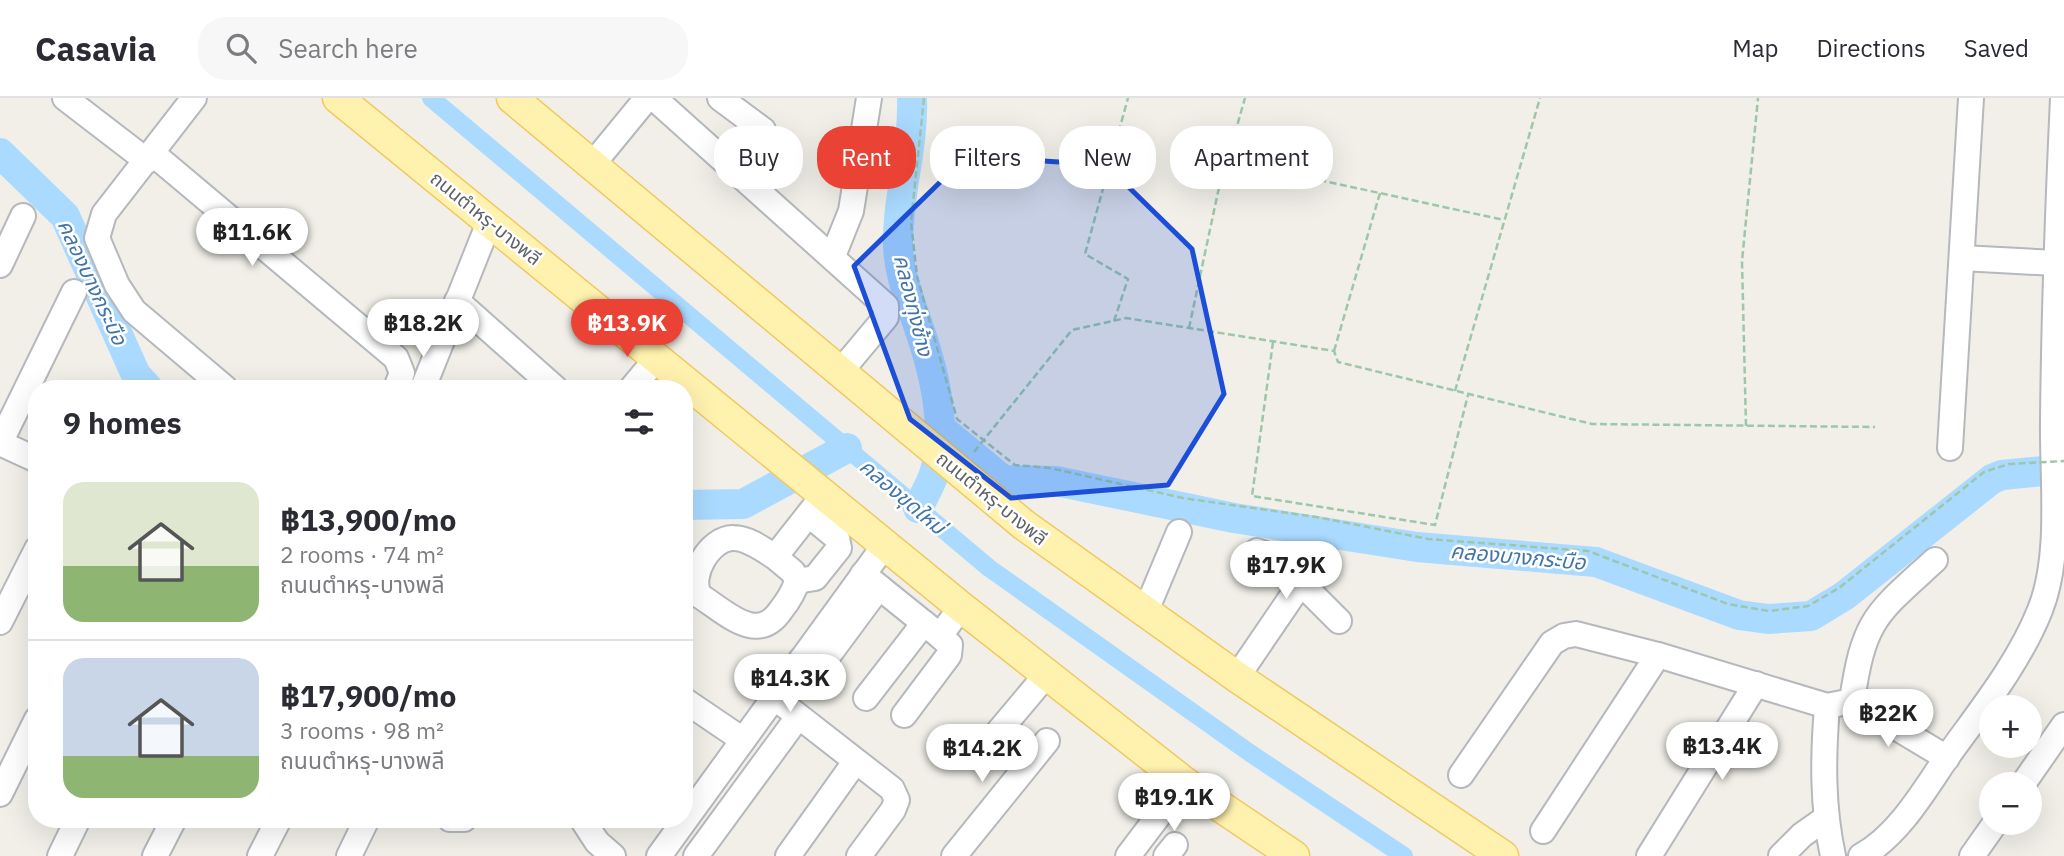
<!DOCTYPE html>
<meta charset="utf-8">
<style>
:root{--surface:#fff;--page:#f7f7f7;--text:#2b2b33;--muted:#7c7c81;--line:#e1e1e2;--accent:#ea4335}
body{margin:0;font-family:"IBM Plex Sans","Noto Sans Thai",sans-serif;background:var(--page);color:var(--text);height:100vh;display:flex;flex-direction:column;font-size:26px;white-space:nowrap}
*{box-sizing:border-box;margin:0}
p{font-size:23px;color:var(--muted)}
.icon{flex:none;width:38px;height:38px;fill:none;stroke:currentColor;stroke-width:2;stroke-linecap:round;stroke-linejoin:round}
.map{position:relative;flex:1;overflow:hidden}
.side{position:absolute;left:28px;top:282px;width:665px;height:448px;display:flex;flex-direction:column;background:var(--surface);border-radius:28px;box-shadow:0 7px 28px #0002}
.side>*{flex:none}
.top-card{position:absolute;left:714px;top:28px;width:665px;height:63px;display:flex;gap:14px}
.controls{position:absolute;left:1979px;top:597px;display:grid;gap:14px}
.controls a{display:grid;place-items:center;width:63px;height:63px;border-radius:50%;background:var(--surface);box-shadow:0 7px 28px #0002;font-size:35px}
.price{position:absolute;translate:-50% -60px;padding:0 16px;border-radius:24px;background:#fff;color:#222;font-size:23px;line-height:46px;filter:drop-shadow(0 2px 4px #0008)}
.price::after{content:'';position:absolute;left:50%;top:42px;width:21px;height:16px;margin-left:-10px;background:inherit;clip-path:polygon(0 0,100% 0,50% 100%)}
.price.selected{background:var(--accent);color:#fff}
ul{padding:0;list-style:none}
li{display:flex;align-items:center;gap:21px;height:175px;padding:0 35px}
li+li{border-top:2px solid var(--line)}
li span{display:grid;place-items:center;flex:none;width:196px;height:140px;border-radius:21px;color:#555}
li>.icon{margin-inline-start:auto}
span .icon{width:84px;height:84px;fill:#fffc;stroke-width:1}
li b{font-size:30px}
h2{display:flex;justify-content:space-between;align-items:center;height:84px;padding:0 35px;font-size:30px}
.chip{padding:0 24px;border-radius:28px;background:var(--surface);box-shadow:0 7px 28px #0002;font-size:24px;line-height:63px}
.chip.selected{background:var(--accent);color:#fff}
header{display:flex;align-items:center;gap:42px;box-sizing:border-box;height:98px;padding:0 35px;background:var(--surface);border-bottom:2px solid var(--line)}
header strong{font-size:33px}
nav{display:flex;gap:38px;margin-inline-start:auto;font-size:24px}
.search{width:490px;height:63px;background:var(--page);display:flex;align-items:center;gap:18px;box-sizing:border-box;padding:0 24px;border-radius:28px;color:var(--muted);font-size:26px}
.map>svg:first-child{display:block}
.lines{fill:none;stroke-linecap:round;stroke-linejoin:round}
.canal{stroke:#aadaff;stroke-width:18}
.river{stroke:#aadaff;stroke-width:30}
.minor-casing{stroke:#b5b8bc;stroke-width:28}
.major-casing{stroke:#f2c960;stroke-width:33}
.path{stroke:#9cc7a9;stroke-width:2.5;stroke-dasharray:7 3.5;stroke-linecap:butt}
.minor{stroke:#fff;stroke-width:24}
.major{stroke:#fff2af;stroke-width:30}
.path-bridge{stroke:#9cc7a9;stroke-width:2.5;stroke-dasharray:7 3.5;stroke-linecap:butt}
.marked{fill:#1d4ed8;fill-opacity:0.2;stroke:#1d4ed8;stroke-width:5;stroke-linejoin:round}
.labels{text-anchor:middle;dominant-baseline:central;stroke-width:5;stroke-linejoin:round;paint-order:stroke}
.street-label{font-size:19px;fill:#5f6368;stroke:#fff}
.water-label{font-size:21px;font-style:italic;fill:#4174aa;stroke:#fff}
</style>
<header>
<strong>Casavia</strong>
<div class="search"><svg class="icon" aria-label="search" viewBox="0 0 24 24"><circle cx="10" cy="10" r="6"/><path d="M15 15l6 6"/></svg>Search here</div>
<nav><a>Map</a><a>Directions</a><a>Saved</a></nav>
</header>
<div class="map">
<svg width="2064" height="758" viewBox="0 0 2064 758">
<rect width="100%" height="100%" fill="#f1efe8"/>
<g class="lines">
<path class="canal" d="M 431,0 L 989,470 L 1250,655 L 1404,758"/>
<g class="river">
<path d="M 912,0 C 914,49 897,98 898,148 C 899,177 910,203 919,230 C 934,273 948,331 934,376 C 930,388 923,399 918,410"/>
<path d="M 0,55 L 65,118 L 136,277 L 148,290"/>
<path d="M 939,329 L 1003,382 L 1056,383 L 1234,420 L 1417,449 L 1596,464 L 1739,517 L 1768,521 L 1811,518 L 1844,498 L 1992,381 L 2002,377 L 2064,371"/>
<path d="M 684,407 L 743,406 L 847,350"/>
</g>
<defs>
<g id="minor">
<path d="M 65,0 L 147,63"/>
<path d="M 194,0 L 104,116 L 97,140 L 117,187 L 134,213 L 225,290"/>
<path d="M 654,0 L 886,208 L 886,219 L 840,274"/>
<path d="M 720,0 L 763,32"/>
<path d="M 152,55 L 396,260 L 402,275 L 396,290"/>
<path d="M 592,67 L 647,0"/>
<path d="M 833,158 L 851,113 L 869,0"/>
<path d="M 1962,160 L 2055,165"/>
<path d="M 0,167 L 23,118"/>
<path d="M 457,203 L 555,290"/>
<path d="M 423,290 L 490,122"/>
<path d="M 632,290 L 657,260"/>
<path d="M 0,345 L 74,194"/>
<path d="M 0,345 L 37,362"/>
<path d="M 1950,350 L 1971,0"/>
<path d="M 1257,453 L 1300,469 L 1303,478 L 1301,485 L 1339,523"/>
<path d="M 775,459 C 764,452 748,440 734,440 C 710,439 687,479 700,498 C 727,515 757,547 781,512 C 788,503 794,494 797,483 L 793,474 L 775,459 L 823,398"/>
<path d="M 863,476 L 940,538 L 961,509"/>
<path d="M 797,483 L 815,480 L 839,450 L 837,440 L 809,417"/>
<path d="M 1145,515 L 1179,434"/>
<path d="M 0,524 L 37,451"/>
<path d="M 801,562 L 814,568 L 822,566 L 879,489"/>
<path d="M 1237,579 L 1301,485"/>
<path d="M 774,599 L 892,691 L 897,702 L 893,712 L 859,758"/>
<path d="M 866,600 L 924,525"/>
<path d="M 684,602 L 743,642"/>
<path d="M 1852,603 L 1947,660"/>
<path d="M 1827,608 C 1823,659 1822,707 1833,758"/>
<path d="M 904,617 L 949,557 L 950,547 L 940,538"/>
<path d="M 994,639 L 1047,576"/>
<path d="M 1461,677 L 1552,545 L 1564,538 L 1576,536 L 1658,557 L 1827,608 L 1852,603 C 1864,520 1876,516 1935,462"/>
<path d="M 2023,686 L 2064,627"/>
<path d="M 0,696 L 37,621"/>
<path d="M 450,721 L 464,721"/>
<path d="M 582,721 L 597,744 L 613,758"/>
<path d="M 1543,733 L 1658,557"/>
<path d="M 60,758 L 78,721"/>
<path d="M 155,758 L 174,721"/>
<path d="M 260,758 L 279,721"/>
<path d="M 349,758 L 367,721"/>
<path d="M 659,758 L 884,448"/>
<path d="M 696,758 L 798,619"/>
<path d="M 788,758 L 855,664"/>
<path d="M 954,758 L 1047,643"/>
<path d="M 1128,758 L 1184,684"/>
<path d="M 1166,758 L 1175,747"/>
<path d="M 1649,758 L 1756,586"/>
<path d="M 1781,758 L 1802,737 L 1826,720"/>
<path d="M 1861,758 C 1898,738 1924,693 1947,659 C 1980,613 2019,565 2040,512 C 2062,458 2052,380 2053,323 C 2054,215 2058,108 2063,0"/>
<path d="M 1972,758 L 1996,724"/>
</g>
<g id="major">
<path d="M 338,0 L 961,509 L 1184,684 L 1294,758"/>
<path d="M 512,0 L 1024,427 L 1237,579 L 1503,758"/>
</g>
</defs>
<use href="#minor" class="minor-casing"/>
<use href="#major" class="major-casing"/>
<g class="path">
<path d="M 1227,62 L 1504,122"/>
<path d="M 1114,223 L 1128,181 L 1085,156 L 1128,0"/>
<path d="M 1189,230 L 1218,94 L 1245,0"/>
<path d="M 1273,244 L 1252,398 L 1435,427 L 1468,297"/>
<path d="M 1334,253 L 1380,95"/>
<path d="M 1455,293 L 1540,0"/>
<path d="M 1746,328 L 1742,163 L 1758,0"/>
<path d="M 974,354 L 1072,232 L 1126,220 L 1334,253 L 1338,264 L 1592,326 L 1875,329"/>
</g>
<use href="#minor" class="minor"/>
<use href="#major" class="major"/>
<path class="path-bridge" d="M 924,0 L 911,124 L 917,178 L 957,321 L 1015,367 L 1050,370 L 1183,400 L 1322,420 L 1428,441 L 1588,453 L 1728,506 L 1769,513 L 1808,508 L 1839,490 L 1984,374 L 2009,366 L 2064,363"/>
</g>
<path class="marked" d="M 967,58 L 1106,67 L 1192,151 L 1224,296 L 1168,387 L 1011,400 L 910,321 L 854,168 Z"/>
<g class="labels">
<g class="street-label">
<text transform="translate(486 120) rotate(39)">ถนนตำหรุ-บางพลี</text>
<text transform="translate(992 400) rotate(39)">ถนนตำหรุ-บางพลี</text>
</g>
<g class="water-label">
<text transform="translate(93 184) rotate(65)">คลองบางกระบือ</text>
<text transform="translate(914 207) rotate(76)">คลองทุ่งช้าง</text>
<text transform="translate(903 398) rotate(40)">คลองขุดใหม่</text>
<text transform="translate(1518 458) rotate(5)">คลองบางกระบือ</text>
</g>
</g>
</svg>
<div class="controls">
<a>+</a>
<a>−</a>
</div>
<b class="price" style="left:252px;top:170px">฿11.6K</b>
<b class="price" style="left:423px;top:261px">฿18.2K</b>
<b class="price selected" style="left:627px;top:261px">฿13.9K</b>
<b class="price" style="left:1286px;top:503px">฿17.9K</b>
<b class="price" style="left:790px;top:616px">฿14.3K</b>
<b class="price" style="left:1888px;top:651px">฿22K</b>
<b class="price" style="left:1722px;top:684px">฿13.4K</b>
<b class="price" style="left:982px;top:686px">฿14.2K</b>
<b class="price" style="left:1174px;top:735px">฿19.1K</b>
<div class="top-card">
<a class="chip">Buy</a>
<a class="chip selected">Rent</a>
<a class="chip">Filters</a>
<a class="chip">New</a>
<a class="chip">Apartment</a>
</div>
<section class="side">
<h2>9 homes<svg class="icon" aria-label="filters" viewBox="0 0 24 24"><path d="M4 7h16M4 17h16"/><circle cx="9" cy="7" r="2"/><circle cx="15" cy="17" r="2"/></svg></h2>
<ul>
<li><span style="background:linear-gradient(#dfe7d0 60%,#8fb573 0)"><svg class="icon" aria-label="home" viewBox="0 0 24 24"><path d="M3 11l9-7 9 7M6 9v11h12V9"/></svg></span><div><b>฿13,900/mo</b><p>2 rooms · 74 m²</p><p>ถนนตำหรุ-บางพลี</p></div></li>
<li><span style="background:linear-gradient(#c9d6e8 70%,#8fb573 0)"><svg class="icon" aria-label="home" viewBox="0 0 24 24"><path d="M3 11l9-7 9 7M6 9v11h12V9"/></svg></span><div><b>฿17,900/mo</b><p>3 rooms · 98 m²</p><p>ถนนตำหรุ-บางพลี</p></div></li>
</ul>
</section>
</div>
